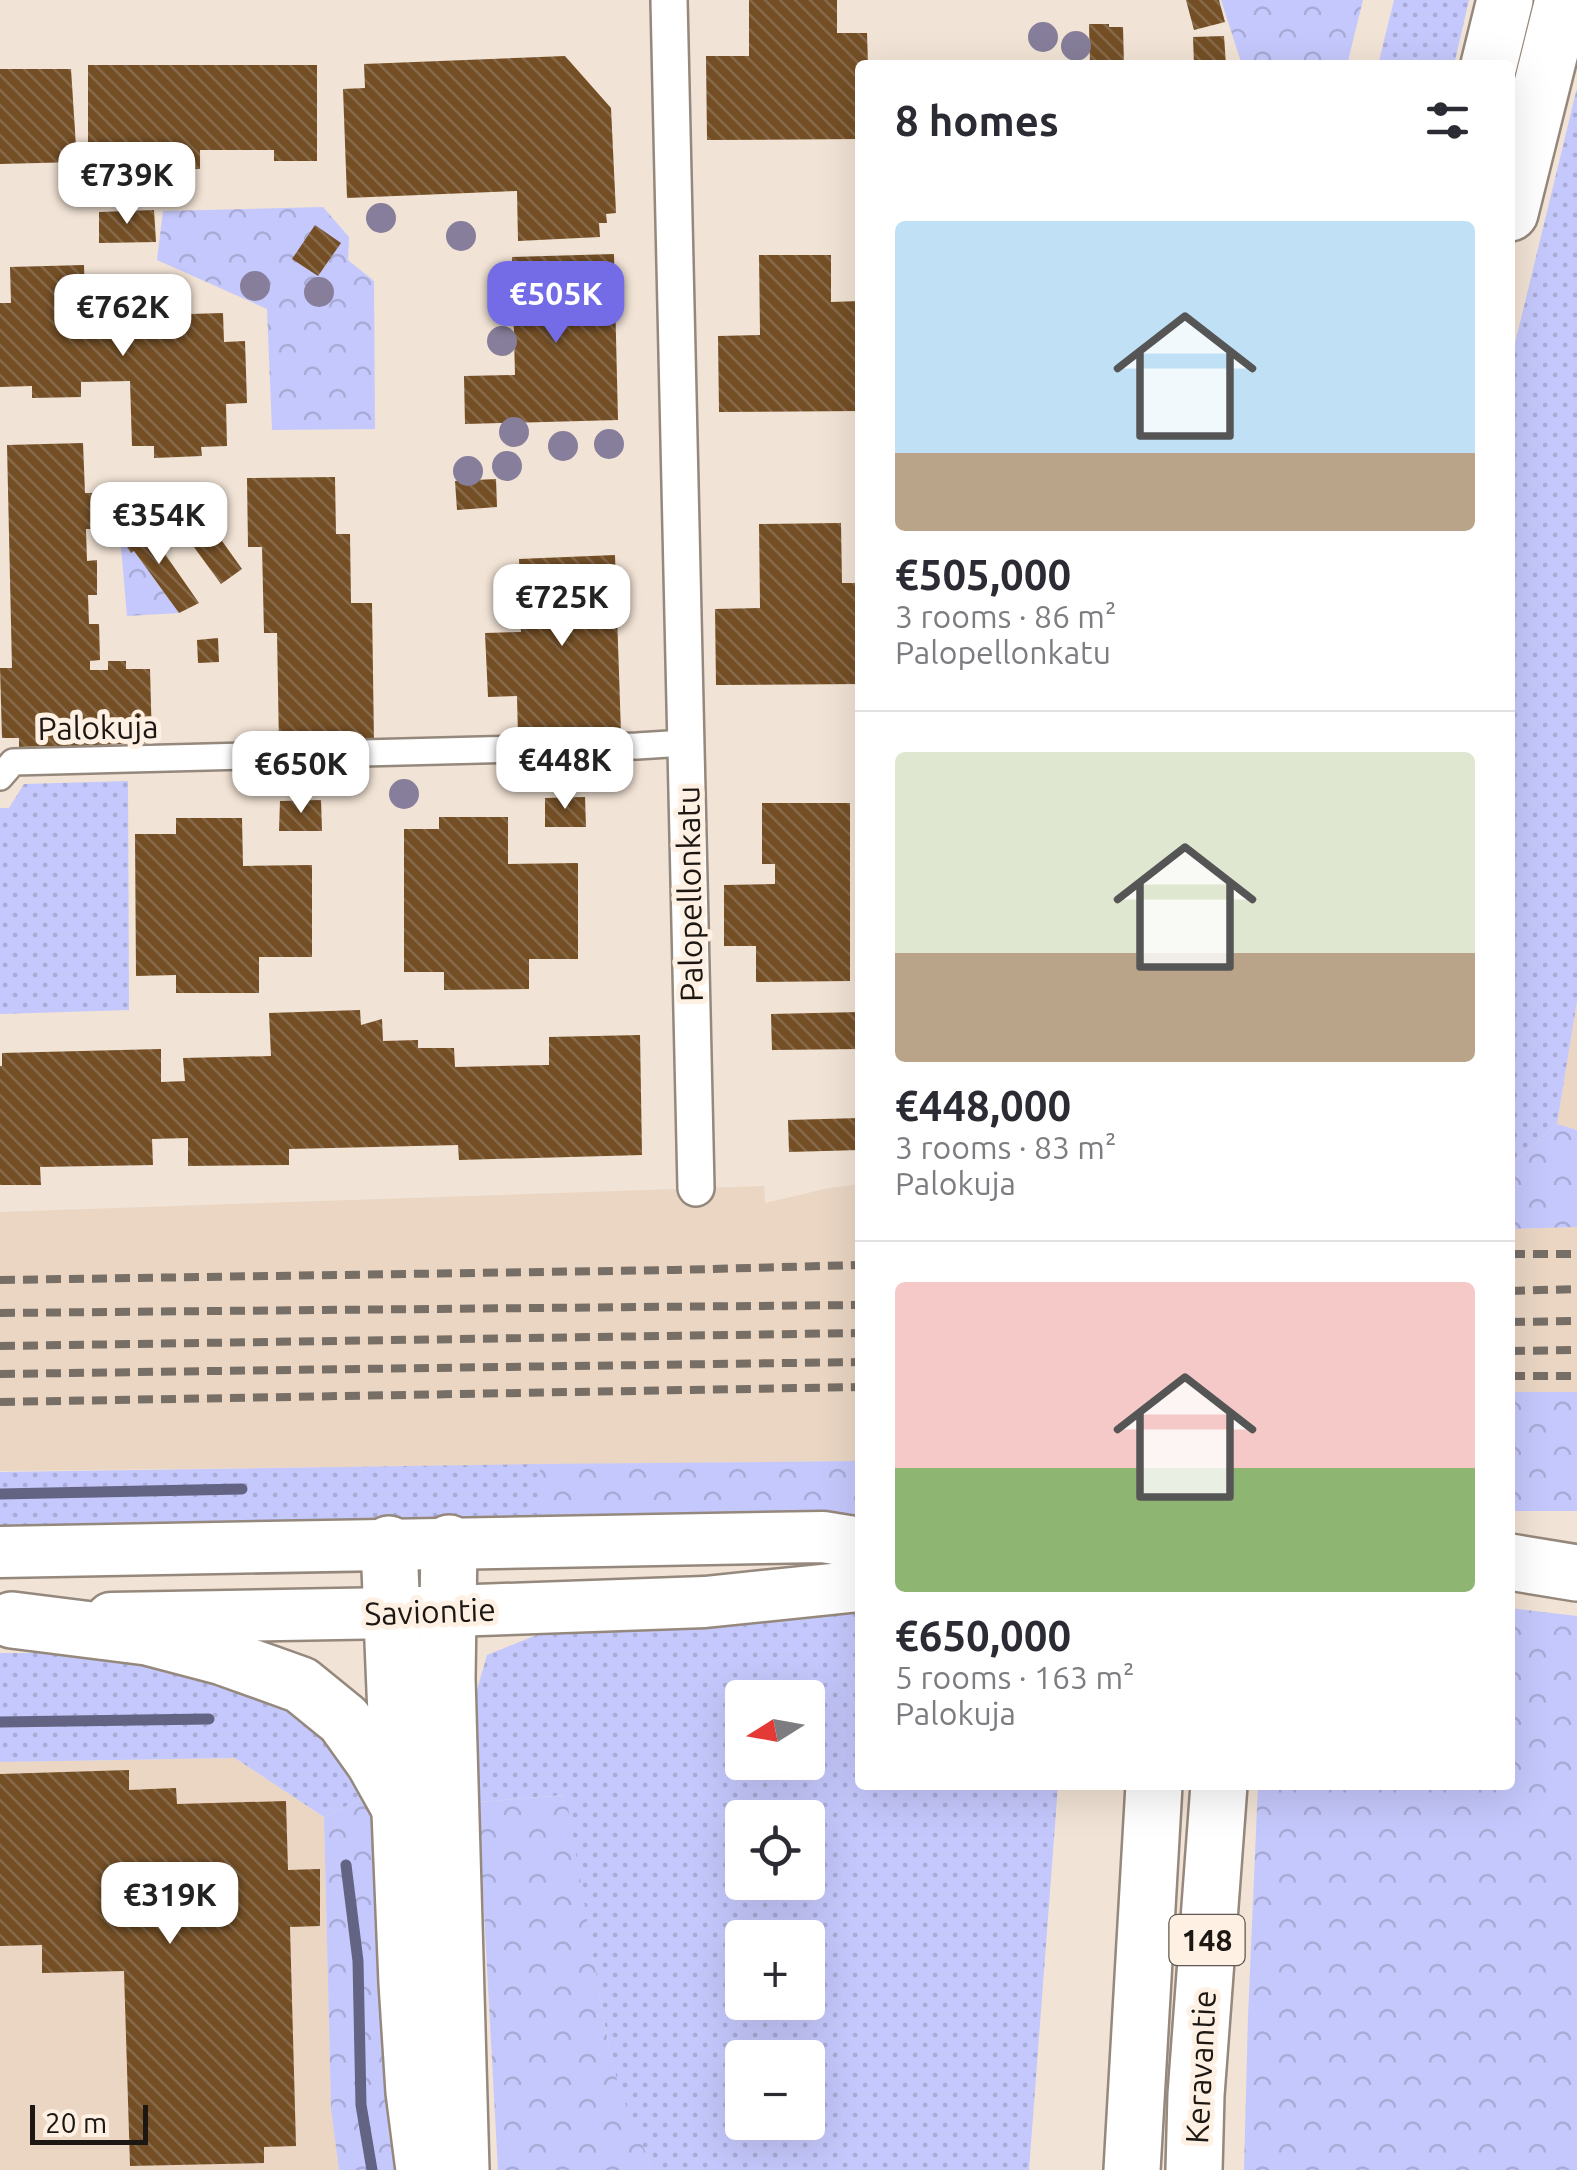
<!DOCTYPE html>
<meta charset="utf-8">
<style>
:root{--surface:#fff;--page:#f2f2f3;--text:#2b2b33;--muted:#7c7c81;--line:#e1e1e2;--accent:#736ce6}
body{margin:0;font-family:Ubuntu,sans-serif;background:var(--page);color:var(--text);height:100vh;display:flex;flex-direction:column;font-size:38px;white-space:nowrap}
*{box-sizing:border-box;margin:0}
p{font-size:32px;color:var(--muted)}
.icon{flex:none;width:55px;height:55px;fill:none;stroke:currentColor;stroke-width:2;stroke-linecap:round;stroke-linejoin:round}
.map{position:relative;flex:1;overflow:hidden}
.drawer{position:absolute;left:855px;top:60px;width:660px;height:1730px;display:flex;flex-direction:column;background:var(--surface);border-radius:10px;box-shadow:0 10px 40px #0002}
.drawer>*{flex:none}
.needle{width:65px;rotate:259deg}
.fabs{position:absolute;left:725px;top:1680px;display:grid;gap:20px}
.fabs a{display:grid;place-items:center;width:100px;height:100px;border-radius:10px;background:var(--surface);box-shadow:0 10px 40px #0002;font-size:50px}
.scale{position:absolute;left:30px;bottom:25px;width:118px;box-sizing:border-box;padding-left:10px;border:5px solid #1c1713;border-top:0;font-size:28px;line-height:35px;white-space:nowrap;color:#1c1713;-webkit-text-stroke:8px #fef0e2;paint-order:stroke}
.price{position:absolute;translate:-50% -85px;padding:0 22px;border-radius:20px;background:#fff;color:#222;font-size:32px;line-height:65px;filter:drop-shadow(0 2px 5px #0008)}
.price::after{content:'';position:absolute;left:50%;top:60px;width:30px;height:22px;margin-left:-15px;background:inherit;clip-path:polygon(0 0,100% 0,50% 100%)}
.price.active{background:var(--accent);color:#fff}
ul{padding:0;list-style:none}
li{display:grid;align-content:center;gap:20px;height:530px;padding:0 40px}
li+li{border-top:2px solid var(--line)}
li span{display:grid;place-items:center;height:310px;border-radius:10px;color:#555}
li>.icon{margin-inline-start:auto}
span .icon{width:180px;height:180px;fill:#fffc;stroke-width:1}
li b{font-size:42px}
h2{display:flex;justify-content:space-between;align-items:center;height:120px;padding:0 40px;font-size:42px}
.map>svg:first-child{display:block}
.built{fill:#ead6c3}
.grass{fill:url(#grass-dots);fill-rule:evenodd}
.forest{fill:url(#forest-crowns)}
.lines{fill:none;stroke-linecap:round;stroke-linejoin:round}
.stream{stroke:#636384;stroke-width:11}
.building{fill:url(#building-back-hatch)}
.pedestrian-casing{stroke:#95887c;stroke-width:30}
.minor-casing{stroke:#95887c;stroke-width:40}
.secondary-casing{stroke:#95887c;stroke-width:55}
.primary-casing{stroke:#95887c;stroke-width:60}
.pedestrian{stroke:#fff;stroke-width:25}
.minor{stroke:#fff;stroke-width:35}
.secondary{stroke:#fff;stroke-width:50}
.primary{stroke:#fff;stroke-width:55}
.rail{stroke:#776e66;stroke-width:8;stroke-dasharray:15 8;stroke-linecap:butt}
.tree{fill:#867e9a}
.labels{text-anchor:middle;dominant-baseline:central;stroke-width:10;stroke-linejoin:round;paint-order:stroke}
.shield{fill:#fef0e2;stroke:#605851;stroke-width:2.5}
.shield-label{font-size:30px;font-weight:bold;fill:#1c1713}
.street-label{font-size:32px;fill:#1c1713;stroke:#fef0e2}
</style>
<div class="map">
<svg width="1577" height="2170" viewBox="0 0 1577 2170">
<defs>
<pattern id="grass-dots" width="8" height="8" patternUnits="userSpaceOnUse" patternTransform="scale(2.5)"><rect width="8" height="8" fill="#c5c8fc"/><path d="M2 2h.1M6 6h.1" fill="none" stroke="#a9abd7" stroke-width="1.8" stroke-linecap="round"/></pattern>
<pattern id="forest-crowns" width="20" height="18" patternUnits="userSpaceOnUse" patternTransform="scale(2.5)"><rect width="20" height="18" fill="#c5c8fc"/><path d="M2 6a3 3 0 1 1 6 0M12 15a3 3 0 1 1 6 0" fill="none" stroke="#a9abd7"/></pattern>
<pattern id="building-back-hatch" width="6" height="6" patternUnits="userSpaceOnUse" patternTransform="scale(2.5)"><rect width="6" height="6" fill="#744f26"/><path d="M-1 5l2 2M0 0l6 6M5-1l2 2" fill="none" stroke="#866a4a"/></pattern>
</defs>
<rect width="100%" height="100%" fill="#f1e3d5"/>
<g class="built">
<path d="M 1577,1001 L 1577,1130 L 1557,1124 Z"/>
<path d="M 860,1184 L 860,1461 L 0,1471 L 0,1212 L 764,1186 L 765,1203 L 829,1188 Z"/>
<path d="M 1577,1227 L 1577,1392 L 1510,1392 L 1510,1229 Z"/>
<path d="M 235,1758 L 324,1817 L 331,2109 L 339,2170 L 0,2170 L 0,1762 Z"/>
</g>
<g class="grass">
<path d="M 1394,0 L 1469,0 L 1454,65 L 1378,65 Z"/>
<path d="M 1577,88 L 1577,1001 L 1557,1124 L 1510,1166 L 1510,364 Z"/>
<path d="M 128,781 L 129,1010 L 0,1014 L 0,808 L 9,808 L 24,784 Z"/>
<path d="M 540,1464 L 540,1516 L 0,1528 L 0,1472 Z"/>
<path d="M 860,1613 L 860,1785 L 1058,1785 L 1029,2170 L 653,2170 L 619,2090 L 606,2032 L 565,1795 L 478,1802 L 472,1707 L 487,1655 L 537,1635 L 748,1624 ZM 742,1698 L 808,1698 L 808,1762 L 742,1762 ZM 742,1818 L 808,1818 L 808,1882 L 742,1882 ZM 742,1938 L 808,1938 L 808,2002 L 742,2002 ZM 742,2058 L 808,2058 L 808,2122 L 742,2122 Z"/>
<path d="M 0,1653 L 50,1653 L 155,1664 L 250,1689 L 300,1713 L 340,1748 L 370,1795 L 324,1817 L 235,1758 L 0,1762 Z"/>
</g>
<g class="forest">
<path d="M 1221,0 L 1363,0 L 1347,65 L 1242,65 Z"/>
<path d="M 323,207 L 349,237 L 348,260 L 374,281 L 375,429 L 272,430 L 267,309 L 157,260 L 163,211 Z"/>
<path d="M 120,536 L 134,551 L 179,613 L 127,616 Z"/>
<path d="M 1557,1124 L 1577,1130 L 1577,1227 L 1510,1229 L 1510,1166 Z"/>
<rect x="1510" y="1392" width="67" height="119"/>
<path d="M 860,1461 L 860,1518 L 540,1516 L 540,1464 Z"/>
<path d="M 1510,1608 L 1577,1616 L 1577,2170 L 1244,2170 L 1248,2016 L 1258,1785 L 1510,1785 Z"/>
<path d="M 370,1795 L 389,2136 L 396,2170 L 339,2170 L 331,2109 L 324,1817 Z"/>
<path d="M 566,1795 L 606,2032 L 619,2089 L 653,2170 L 498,2170 L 478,1802 Z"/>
</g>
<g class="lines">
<g class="stream">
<path d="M 0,1494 L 242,1489"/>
<path d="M 0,1722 L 209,1719"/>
<path d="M 346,1865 L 358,1961 L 361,2105 L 372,2170"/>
</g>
</g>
<g class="building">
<path d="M 749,0 L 837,0 L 837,33 L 867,33 L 868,65 L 860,65 L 860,139 L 707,140 L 706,56 L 749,56 Z"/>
<path d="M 1186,0 L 1219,0 L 1225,22 L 1194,30 Z"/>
<path d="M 1089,24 L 1109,24 L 1109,27 L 1123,27 L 1124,65 L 1090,65 Z"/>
<path d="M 1224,36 L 1226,65 L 1194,65 L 1193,37 Z"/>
<path d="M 565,56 L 611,108 L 616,213 L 606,214 L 607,223 L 599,223 L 600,237 L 518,241 L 517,191 L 347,198 L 343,89 L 365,88 L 364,64 Z"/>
<path d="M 88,65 L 317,65 L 317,161 L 274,161 L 274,150 L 200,150 L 200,169 L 117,169 L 117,149 L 88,149 Z"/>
<path d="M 0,69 L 71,69 L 77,162 L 0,164 Z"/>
<path d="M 154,210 L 156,242 L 99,243 L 99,212 Z"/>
<path d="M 315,225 L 341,243 L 318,276 L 292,259 Z"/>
<path d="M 614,254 L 618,420 L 465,424 L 464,376 L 515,375 L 512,257 Z"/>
<path d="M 759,255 L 831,255 L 831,302 L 860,301 L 860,411 L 719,412 L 718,336 L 760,335 Z"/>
<path d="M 84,265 L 85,302 L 124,301 L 124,316 L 223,313 L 224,342 L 245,341 L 247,403 L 226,404 L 227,446 L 201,447 L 202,456 L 154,458 L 154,446 L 132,446 L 130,381 L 81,382 L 81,397 L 32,398 L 32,386 L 0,387 L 0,303 L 11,303 L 10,267 Z"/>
<path d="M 83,443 L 85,493 L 96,493 L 96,506 L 97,529 L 86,529 L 87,561 L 97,560 L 97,595 L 88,595 L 89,624 L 99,624 L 100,660 L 90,661 L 90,670 L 108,670 L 108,661 L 126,661 L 126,669 L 150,669 L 152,743 L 99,745 L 99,753 L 59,755 L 59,746 L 19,747 L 19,738 L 2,738 L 0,668 L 12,668 L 7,445 Z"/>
<path d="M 335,477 L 336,534 L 350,534 L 351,603 L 372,603 L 374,744 L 279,745 L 277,633 L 264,633 L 262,547 L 248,547 L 247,478 Z"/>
<path d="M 496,479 L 497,507 L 457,510 L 455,481 Z"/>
<path d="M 202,513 L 242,569 L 221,584 L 180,528 Z"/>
<path d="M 142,521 L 199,603 L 179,613 L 134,551 L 131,553 L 120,536 Z"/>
<path d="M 841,523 L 842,583 L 860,583 L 860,684 L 716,685 L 715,609 L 760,608 L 759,524 Z"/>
<path d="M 615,555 L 621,733 L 518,737 L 517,696 L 488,697 L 485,633 L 521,632 L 519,559 Z"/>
<path d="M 218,638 L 219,662 L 198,663 L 197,640 Z"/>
<path d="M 585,797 L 586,827 L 545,827 L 545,798 Z"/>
<path d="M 321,800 L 322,831 L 279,831 L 280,801 Z"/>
<path d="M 762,803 L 850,803 L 850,981 L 756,982 L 756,946 L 724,946 L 724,885 L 775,884 L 775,864 L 762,864 Z"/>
<path d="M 439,817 L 508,817 L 508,864 L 578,863 L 578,959 L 529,959 L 529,989 L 444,990 L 444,972 L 404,972 L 404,829 L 439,829 Z"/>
<path d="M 176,818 L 242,818 L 243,866 L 312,865 L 312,957 L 259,957 L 259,993 L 176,993 L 176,975 L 136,976 L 135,834 L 176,834 Z"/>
<path d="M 360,1010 L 361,1025 L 382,1019 L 383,1041 L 418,1040 L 418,1048 L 454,1048 L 455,1067 L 549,1065 L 549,1037 L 640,1035 L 642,1155 L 459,1160 L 458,1145 L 289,1149 L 289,1165 L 188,1166 L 188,1138 L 152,1139 L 153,1165 L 40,1167 L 41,1185 L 0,1185 L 0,1066 L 2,1066 L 2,1053 L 161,1049 L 161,1082 L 185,1081 L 183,1058 L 271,1056 L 269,1013 Z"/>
<path d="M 860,1012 L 860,1049 L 772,1050 L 771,1014 Z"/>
<path d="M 860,1118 L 860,1150 L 789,1152 L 788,1120 Z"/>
<path d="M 129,1770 L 129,1790 L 176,1788 L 177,1804 L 286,1801 L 288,1870 L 320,1869 L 320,1926 L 290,1927 L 296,2146 L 264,2147 L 264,2163 L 130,2166 L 124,1971 L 42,1973 L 42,1945 L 0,1946 L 0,1774 Z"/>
</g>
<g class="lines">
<defs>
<path id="pedestrian" d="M 0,777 L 13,762 L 637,746 L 685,743"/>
<path id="minor" d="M 669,0 L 696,1188"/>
<g id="secondary">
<path d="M 0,1552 L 823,1537 L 860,1543"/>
<path d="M 111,1618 L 393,1613 L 705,1602 L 860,1586"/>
</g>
<g id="primary">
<path d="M 1489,65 L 1505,0"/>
<path d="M 1510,213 L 1563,0"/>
<path d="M 449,1543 L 447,1678 L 461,2170"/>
<path d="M 389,1544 L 407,1983 L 414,2092 L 424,2170"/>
<path d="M 1510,1562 L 1577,1573"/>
<path d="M 12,1620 L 147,1637 L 223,1657 L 301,1685 L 344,1720 L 374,1762 L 397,1803"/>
<path d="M 1132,2170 L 1154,1785"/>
<path d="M 1194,2170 L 1196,2095 L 1219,1785"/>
</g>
</defs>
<use href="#pedestrian" class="pedestrian-casing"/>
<use href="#minor" class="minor-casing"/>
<use href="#secondary" class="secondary-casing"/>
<use href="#primary" class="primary-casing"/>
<use href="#pedestrian" class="pedestrian"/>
<use href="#minor" class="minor"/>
<use href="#secondary" class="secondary"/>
<use href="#primary" class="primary"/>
<g class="rail">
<path d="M 1510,1254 L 1577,1254"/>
<path d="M 0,1280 L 675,1270 L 860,1265"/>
<path d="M 1510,1291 L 1577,1289"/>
<path d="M 0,1313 L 860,1305"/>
<path d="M 1510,1322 L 1577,1321"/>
<path d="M 0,1346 L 860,1333"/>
<path d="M 1510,1351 L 1577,1350"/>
<path d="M 0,1374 L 860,1362"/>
<path d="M 1510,1376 L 1577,1376"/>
<path d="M 0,1402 L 860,1387"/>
</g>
</g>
<g class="tree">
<circle cx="1043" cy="37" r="15"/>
<circle cx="1076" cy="46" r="15"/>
<circle cx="381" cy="218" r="15"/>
<circle cx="461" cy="236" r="15"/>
<circle cx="255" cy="286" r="15"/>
<circle cx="319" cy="292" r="15"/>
<circle cx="505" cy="309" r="15"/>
<circle cx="502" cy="341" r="15"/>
<circle cx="514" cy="432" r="15"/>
<circle cx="609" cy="444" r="15"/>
<circle cx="563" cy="446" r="15"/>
<circle cx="507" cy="466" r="15"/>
<circle cx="468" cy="471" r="15"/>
<circle cx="404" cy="794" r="15"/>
</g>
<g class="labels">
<rect class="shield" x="1169.5" y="1915" width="75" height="50" rx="8"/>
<g class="shield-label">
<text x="1207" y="1940">148</text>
</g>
<g class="street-label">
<text transform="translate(98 727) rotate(-1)">Palokuja</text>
<text transform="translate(689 894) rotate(-91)">Palopellonkatu</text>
<text transform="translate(430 1611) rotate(-2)">Saviontie</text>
<text transform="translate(1200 2067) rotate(-87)">Keravantie</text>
</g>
</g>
</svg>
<div class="fabs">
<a><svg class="needle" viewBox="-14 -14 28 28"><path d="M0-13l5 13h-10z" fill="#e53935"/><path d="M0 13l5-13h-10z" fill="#7c7c81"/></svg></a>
<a><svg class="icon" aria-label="locate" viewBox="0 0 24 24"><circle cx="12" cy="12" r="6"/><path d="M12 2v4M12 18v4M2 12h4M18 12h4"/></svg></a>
<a>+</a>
<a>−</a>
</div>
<div class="scale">20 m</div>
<b class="price" style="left:127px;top:227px">€739K</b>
<b class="price active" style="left:556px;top:346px">€505K</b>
<b class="price" style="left:123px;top:359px">€762K</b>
<b class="price" style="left:159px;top:567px">€354K</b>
<b class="price" style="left:562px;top:649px">€725K</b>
<b class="price" style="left:565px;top:812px">€448K</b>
<b class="price" style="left:301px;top:816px">€650K</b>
<b class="price" style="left:170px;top:1947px">€319K</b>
<section class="drawer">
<h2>8 homes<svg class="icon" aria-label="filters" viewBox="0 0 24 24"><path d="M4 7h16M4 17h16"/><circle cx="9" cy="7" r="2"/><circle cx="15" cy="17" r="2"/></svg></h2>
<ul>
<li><span style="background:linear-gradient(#bfe0f5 75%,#b9a48a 0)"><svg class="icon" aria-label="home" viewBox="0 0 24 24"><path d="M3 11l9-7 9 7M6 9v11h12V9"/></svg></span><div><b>€505,000</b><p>3 rooms · 86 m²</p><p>Palopellonkatu</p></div></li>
<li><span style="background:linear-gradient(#dfe7d0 65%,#b9a48a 0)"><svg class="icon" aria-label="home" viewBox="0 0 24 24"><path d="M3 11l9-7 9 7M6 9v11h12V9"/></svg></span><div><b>€448,000</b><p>3 rooms · 83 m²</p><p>Palokuja</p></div></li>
<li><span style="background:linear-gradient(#f6c9c9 60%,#8fb573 0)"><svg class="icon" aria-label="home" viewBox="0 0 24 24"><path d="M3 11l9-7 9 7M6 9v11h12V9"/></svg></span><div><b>€650,000</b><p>5 rooms · 163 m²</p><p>Palokuja</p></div></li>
</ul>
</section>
</div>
